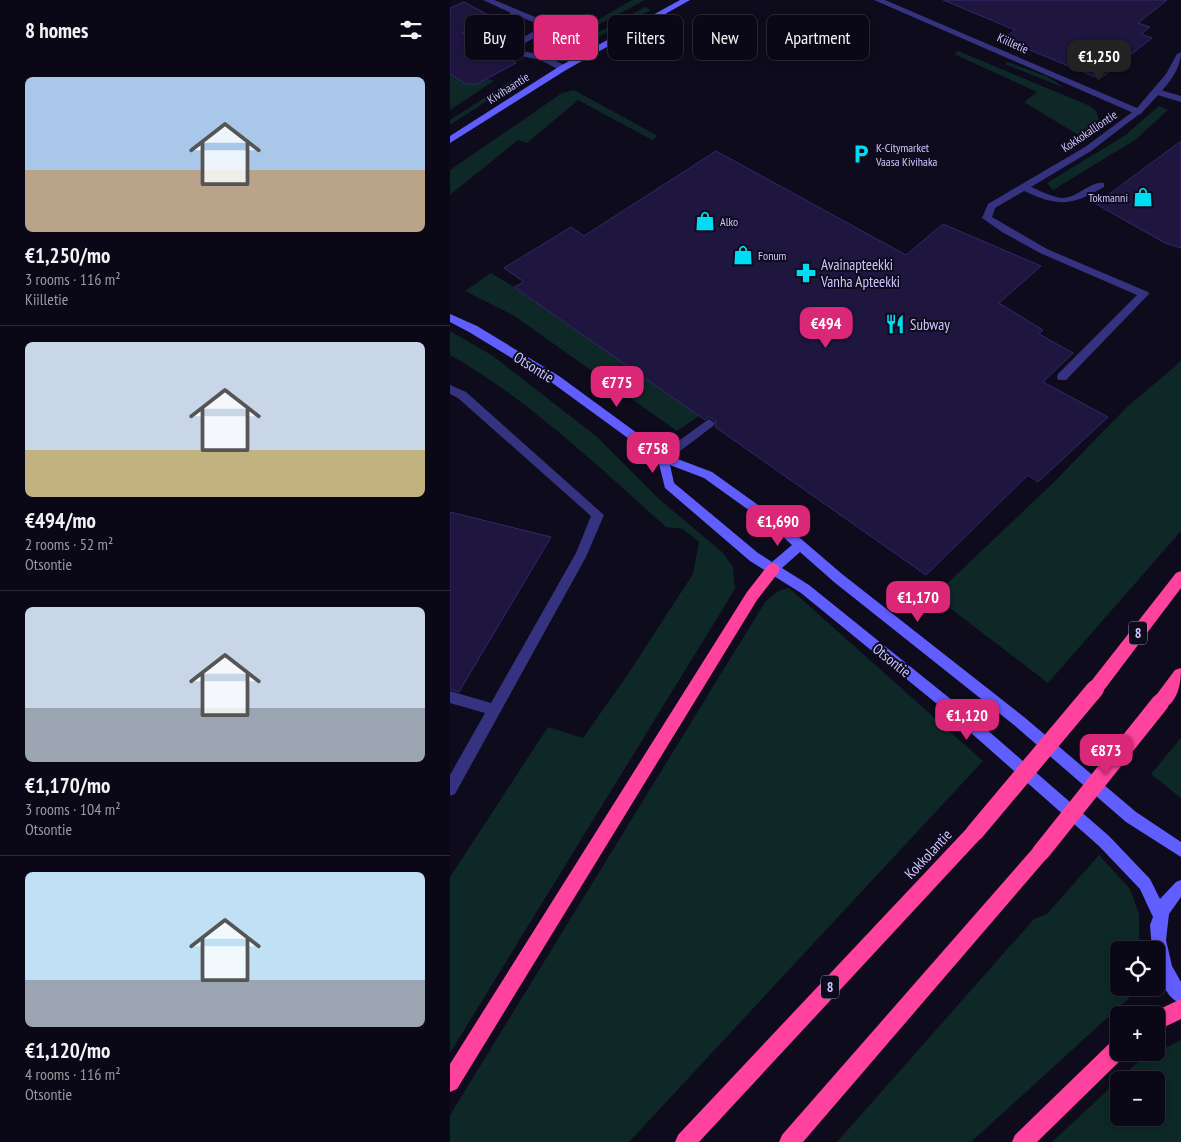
<!DOCTYPE html>
<meta charset="utf-8">
<style>
:root{--surface:#0a0816;--page:#13111f;--text:#f1f3f6;--muted:#999aa1;--line:#2a2935;--accent:#db2777}
body{margin:0;font-family:"PT Sans Narrow",sans-serif;background:var(--page);color:var(--text);height:100vh;display:flex;flex-direction:column;font-size:19px;white-space:nowrap}
*{box-sizing:border-box;margin:0}
p{font-size:16px;color:var(--muted)}
.icon{flex:none;width:28px;height:28px;fill:none;stroke:currentColor;stroke-width:2;stroke-linecap:round;stroke-linejoin:round}
.map{position:relative;flex:1;overflow:hidden}
.details{display:flex;flex-direction:column;background:var(--surface);width:450px}
.details>*{flex:none}
.top-card{position:absolute;left:15px;top:15px;width:475px;height:45px;display:flex;gap:10px}
.tools{position:absolute;left:660px;top:941px;display:grid;gap:10px}
.tools a{display:grid;place-items:center;width:55px;height:55px;border-radius:8px;background:var(--surface);box-shadow:0 2px 8px #0003,0 0 0 1px var(--line);font-size:25px}
.price{position:absolute;translate:-50% -42px;padding:0 11px;border-radius:10px;background:var(--accent);color:#fff;font-size:16px;line-height:32px;filter:drop-shadow(0 1px 2px #0008)}
.price::after{content:'';position:absolute;left:50%;top:30px;width:15px;height:11px;margin-left:-8px;background:inherit;clip-path:polygon(0 0,100% 0,50% 100%)}
.price.selected{background:#222;color:#fff}
ul{padding:0;list-style:none}
li{display:grid;align-content:center;gap:10px;height:265px;padding:0 25px}
li+li{border-top:1px solid var(--line)}
li span{display:grid;place-items:center;height:155px;border-radius:8px;color:#555}
li>.icon{margin-inline-start:auto}
span .icon{width:90px;height:90px;fill:#fffc;stroke-width:1}
li b{font-size:21px}
h2{display:flex;justify-content:space-between;align-items:center;height:60px;padding:0 25px;font-size:21px}
.pill{padding:0 18px;border-radius:8px;background:var(--surface);box-shadow:0 2px 8px #0003,0 0 0 1px var(--line);font-size:18px;line-height:45px}
.pill.selected{background:var(--accent);color:#fff}
main{display:flex;flex:1;min-height:0}
.map>svg:first-child{display:block}
.green{fill:#0d2826;fill-rule:evenodd}
.building{fill:#1e163f;stroke:#34276c}
.lines{fill:none;stroke-linecap:round;stroke-linejoin:round}
.lane{fill:#35337f;fill-rule:evenodd}
.street{fill:#35337f;fill-rule:evenodd}
.secondary{fill:#615eff;fill-rule:evenodd}
.highway{fill:#ff429e;fill-rule:evenodd}
.highway-bridge{stroke:#ff429e;stroke-width:18}
.labels{text-anchor:middle;dominant-baseline:central;stroke-width:4;stroke-linejoin:round;paint-order:stroke}
.far-street-label{font-size:12px;fill:#cdc7ff;stroke:#0e0b1d}
.far-poi-label{font-size:12px;fill:#cdc7ff;stroke:#0e0b1d;text-anchor:start}
.shield{fill:#0e0b1d;stroke:#948fbb;stroke-width:1}
.shield-label{font-size:14px;font-weight:bold;fill:#cdc7ff}
.poi-label{font-size:15px;fill:#cdc7ff;stroke:#0e0b1d;text-anchor:start}
.street-label{font-size:15px;fill:#cdc7ff;stroke:#0e0b1d}
</style>
<main>
<section class="details">
<h2>8 homes<svg class="icon" aria-label="filters" viewBox="0 0 24 24"><path d="M4 7h16M4 17h16"/><circle cx="9" cy="7" r="2"/><circle cx="15" cy="17" r="2"/></svg></h2>
<ul>
<li><span style="background:linear-gradient(#a9c7e8 60%,#b9a48a 0)"><svg class="icon" aria-label="home" viewBox="0 0 24 24"><path d="M3 11l9-7 9 7M6 9v11h12V9"/></svg></span><div><b>€1,250/mo</b><p>3 rooms · 116 m²</p><p>Kiilletie</p></div></li>
<li><span style="background:linear-gradient(#c9d6e8 70%,#c2b280 0)"><svg class="icon" aria-label="home" viewBox="0 0 24 24"><path d="M3 11l9-7 9 7M6 9v11h12V9"/></svg></span><div><b>€494/mo</b><p>2 rooms · 52 m²</p><p>Otsontie</p></div></li>
<li><span style="background:linear-gradient(#c9d6e8 65%,#9aa5b1 0)"><svg class="icon" aria-label="home" viewBox="0 0 24 24"><path d="M3 11l9-7 9 7M6 9v11h12V9"/></svg></span><div><b>€1,170/mo</b><p>3 rooms · 104 m²</p><p>Otsontie</p></div></li>
<li><span style="background:linear-gradient(#bfe0f5 70%,#9aa5b1 0)"><svg class="icon" aria-label="home" viewBox="0 0 24 24"><path d="M3 11l9-7 9 7M6 9v11h12V9"/></svg></span><div><b>€1,120/mo</b><p>4 rooms · 116 m²</p><p>Otsontie</p></div></li>
</ul>
</section>
<div class="map">
<svg width="731" height="1142" viewBox="0 0 731 1142">
<rect width="100%" height="100%" fill="#0e0b1d"/>
<g class="green">
<path d="M 182,0 L 195,0 L 102,49 L 98,48 L 136,26 L 128,22 L 137,17 L 146,21 Z"/>
<path d="M 195,7 L 201,10 L 120,51 L 116,50 Z"/>
<path d="M 508,51 L 640,106 L 646,111 L 649,120 L 630,136 L 574,102 L 587,92 L 504,54 Z"/>
<path d="M 558,62 L 598,77 L 615,88 L 555,64 Z"/>
<path d="M 0,74 C 15,83 22,87 38,79 L 44,81 L 0,110 Z"/>
<path d="M 62,80 L 63,84 L 0,125 L 0,120 Z"/>
<path d="M 124,90 L 208,136 L 202,140 L 128,100 L 77,143 L 68,140 L 0,195 L 0,170 L 112,93 Z"/>
<path d="M 709,106 L 718,110 L 685,140 L 603,190 L 597,183 L 674,136 Z"/>
<path d="M 41,273 L 64,287 L 249,416 L 227,431 L 63,315 L 15,291 Z"/>
<path d="M 0,331 L 43,356 L 146,436 L 210,500 L 272,552 L 283,567 L 285,589 L 0,1053 L 0,877 L 98,727 L 133,738 L 176,677 L 243,574 L 249,542 L 233,529 L 216,527 C 149,467 78,399 0,355 Z"/>
<path d="M 731,361 L 731,531 L 598,683 L 484,596 L 603,483 L 677,407 Z"/>
<path d="M 339,588 L 533,761 L 179,1142 L 0,1142 L 0,1115 L 315,602 L 328,591 Z"/>
<path d="M 731,738 L 731,798 L 701,774 Z"/>
<path d="M 649,855 L 680,889 L 689,914 L 689,950 L 669,950 L 669,988 L 690,988 L 521,1142 L 387,1142 L 584,919 L 597,914 Z"/>
<path d="M 731,1040 L 731,1142 L 602,1142 L 689,1061 ZM 669,1080 L 706,1080 L 706,1118 L 669,1118 Z"/>
</g>
<g class="building">
<path d="M 493,0 L 717,0 L 688,23 L 700,27 L 691,34 L 702,38 L 650,79 L 553,39 L 565,30 Z"/>
<path d="M 14,2 L 44,18 L 12,33 L 66,63 L 27,84 L 16,84 L 0,74 L 0,8 Z"/>
<path d="M 731,141 L 731,248 L 715,243 L 646,204 Z"/>
<path d="M 266,151 L 456,255 L 493,224 L 591,266 L 549,303 L 593,330 L 589,334 L 623,353 L 593,382 L 658,417 L 588,482 L 578,475 L 476,575 L 265,427 L 266,421 L 259,417 L 255,420 L 64,287 L 74,282 L 54,268 L 121,227 L 134,236 Z"/>
<path d="M 0,512 L 101,537 L 9,692 L 0,689 Z"/>
</g>
<g class="lines">
<g class="lane">
<path d="M 33,0 L 44,0 L 102,24 L 102,28 L 64,49 L 96,56 L 116,66 L 116,70 L 110,70 L 90,60 L 54,52 L 31,31 L 61,13 ZM 68,16 L 93,26 L 58,46 L 40,31 Z"/>
<path d="M 707,89 L 731,96 L 731,102 L 704,94 L 703,92 Z"/>
<path d="M 685,110 L 692,112 L 641,151 L 581,187 C 591,191 603,198 614,198 C 628,197 641,181 654,183 L 654,187 C 621,206 609,207 574,191 L 545,208 L 542,217 L 597,249 L 698,292 L 699,294 L 616,380 L 608,380 L 607,377 L 608,374 L 687,295 L 590,253 L 552,232 L 532,218 L 538,204 L 635,147 Z"/>
<path d="M 0,385 L 16,392 L 154,515 L 136,557 L 5,794 L 0,796 L 0,775 L 35,713 L 0,703 L 0,691 L 41,703 L 126,553 L 141,516 L 8,398 L 0,394 Z"/>
<path d="M 259,419 L 265,423 L 263,426 L 217,461 L 209,461 L 207,458 L 209,455 Z"/>
</g>
<path class="street" d="M 424,0 L 435,0 L 687,108 L 716,74 L 727,54 L 731,52 C 731,76 706,96 691,114 L 688,115 Z"/>
<g class="secondary">
<path d="M 230,0 L 240,0 L 116,70 L 0,143 L 0,136 L 110,66 Z"/>
<path d="M 0,314 L 27,326 L 109,376 L 217,455 L 262,472 L 329,520 L 392,574 L 574,717 L 686,812 L 731,842 L 731,857 L 676,822 L 564,725 L 384,582 L 350,552 L 332,568 L 359,585 L 513,709 L 659,836 L 700,879 L 710,899 L 726,882 L 731,880 L 731,897 L 719,914 L 716,940 L 722,966 L 731,982 L 731,1004 C 712,996 706,968 706,950 L 702,950 L 700,925 L 703,917 L 690,889 L 649,846 L 503,717 L 351,593 L 300,561 L 215,488 L 208,460 L 101,382 L 19,332 L 0,322 ZM 220,465 L 254,478 L 321,526 L 342,545 L 322,562 L 308,553 L 224,483 Z"/>
</g>
<g class="highway">
<path d="M 323,563 L 328,565 L 330,569 L 328,573 L 307,600 L 7,1089 L 0,1092 L 0,1064 L 297,592 L 318,565 Z"/>
<path d="M 731,571 L 731,588 L 651,694 L 645,696 L 639,694 L 637,689 L 639,684 L 726,573 Z"/>
<path d="M 731,668 C 731,684 728,704 710,710 L 704,708 L 702,703 L 704,698 L 725,670 Z"/>
<path d="M 525,824 L 531,826 L 534,832 L 531,838 L 249,1142 L 225,1142 L 228,1135 L 519,826 Z"/>
<path d="M 591,843 L 597,846 L 600,852 L 597,858 L 353,1142 L 329,1142 L 332,1135 L 585,846 Z"/>
<path d="M 731,999 L 731,1019 L 706,1031 L 706,1015 L 699,1014 Z"/>
<path d="M 669,1038 L 669,1052 L 677,1052 L 676,1055 L 587,1142 L 562,1142 L 565,1135 L 662,1041 Z"/>
</g>
<g class="highway-bridge">
<path d="M 525,832 L 645,689"/>
<path d="M 591,852 L 710,703"/>
</g>
</g>
<defs>
<symbol id="parking-bare" viewBox="-9 -9 18 18"><path d="M-3.5-5.5H1a3.5 3.5 0 0 1 0 7H-1V5.5H-3.5ZM-1-3.4V-.6H.8a1.4 1.4 0 0 0 0-2.8Z" fill="#00dcf2" stroke="#0e0b1d" stroke-width="2.5" paint-order="stroke"/></symbol>
<symbol id="shop-bare" viewBox="-9 -9 18 18"><path d="M-5-2.5h2.3a2.7 3.5 0 0 1 5.4 0H5L5.5 6h-11ZM-1.5-2.5h3a1.5 2.3 0 0 0-3 0Z" fill="#00dcf2" stroke="#0e0b1d" stroke-width="2.5" paint-order="stroke"/></symbol>
<symbol id="pharmacy-bare" viewBox="-9 -9 18 18"><path d="M-2-6h4v4h4v4h-4v4h-4v-4h-4v-4h4Z" fill="#00dcf2" stroke="#0e0b1d" stroke-width="2.5" paint-order="stroke"/></symbol>
<symbol id="restaurant-bare" viewBox="-9 -9 18 18"><path d="M-5-6h1v4h1v-4h1v4h1v-4h1v5L-1.5 .5V6h-2V.5L-5-1ZM5-6V6H3V1.5H1.5Q1.5-4 5-6Z" fill="#00dcf2" stroke="#0e0b1d" stroke-width="2.5" paint-order="stroke"/></symbol>
</defs>
<g fill-rule="evenodd">
<use href="#parking-bare" x="397" y="140" width="28" height="28"/>
<use href="#shop-bare" x="679" y="183" width="28" height="28"/>
<use href="#shop-bare" x="241" y="207" width="28" height="28"/>
<use href="#shop-bare" x="279" y="241" width="28" height="28"/>
<use href="#pharmacy-bare" x="342" y="259" width="28" height="28"/>
<use href="#restaurant-bare" x="431" y="310" width="28" height="28"/>
</g>
<g class="labels">
<g class="far-street-label">
<text transform="translate(563 43) rotate(24)">Kiilletie</text>
<text transform="translate(58 88) rotate(-33)">Kivihaantie</text>
<text transform="translate(639 131) rotate(-34)">Kokkokalliontie</text>
</g>
<g class="far-poi-label">
<text x="426" y="147">K-Citymarket<tspan x="426" dy="14">Vaasa Kivihaka</tspan></text>
<text x="678" y="197" text-anchor="end">Tokmanni</text>
<text x="270" y="221">Alko</text>
<text x="308" y="255">Fonum</text>
</g>
<g class="shield">
<rect x="679" y="621.5" width="18" height="23" rx="4"/>
<rect x="371" y="975.5" width="18" height="23" rx="4"/>
</g>
<g class="shield-label">
<text x="688" y="633">8</text>
<text x="380" y="987">8</text>
</g>
<g class="poi-label">
<text x="371" y="264">Avainapteekki<tspan x="371" dy="17">Vanha Apteekki</tspan></text>
<text x="460" y="324">Subway</text>
</g>
<g class="street-label">
<text transform="translate(84 367) rotate(32)">Otsontie</text>
<text transform="translate(442 660) rotate(39)">Otsontie</text>
<text transform="translate(478 854) rotate(-47)">Kokkolantie</text>
</g>
</g>
</svg>
<div class="tools">
<a><svg class="icon" aria-label="locate" viewBox="0 0 24 24"><circle cx="12" cy="12" r="6"/><path d="M12 2v4M12 18v4M2 12h4M18 12h4"/></svg></a>
<a>+</a>
<a>−</a>
</div>
<b class="price selected" style="left:649px;top:82px">€1,250</b>
<b class="price" style="left:376px;top:349px">€494</b>
<b class="price" style="left:167px;top:408px">€775</b>
<b class="price" style="left:203px;top:474px">€758</b>
<b class="price" style="left:328px;top:547px">€1,690</b>
<b class="price" style="left:468px;top:623px">€1,170</b>
<b class="price" style="left:517px;top:741px">€1,120</b>
<b class="price" style="left:656px;top:776px">€873</b>
<div class="top-card">
<a class="pill">Buy</a>
<a class="pill selected">Rent</a>
<a class="pill">Filters</a>
<a class="pill">New</a>
<a class="pill">Apartment</a>
</div>
</div>
</main>
